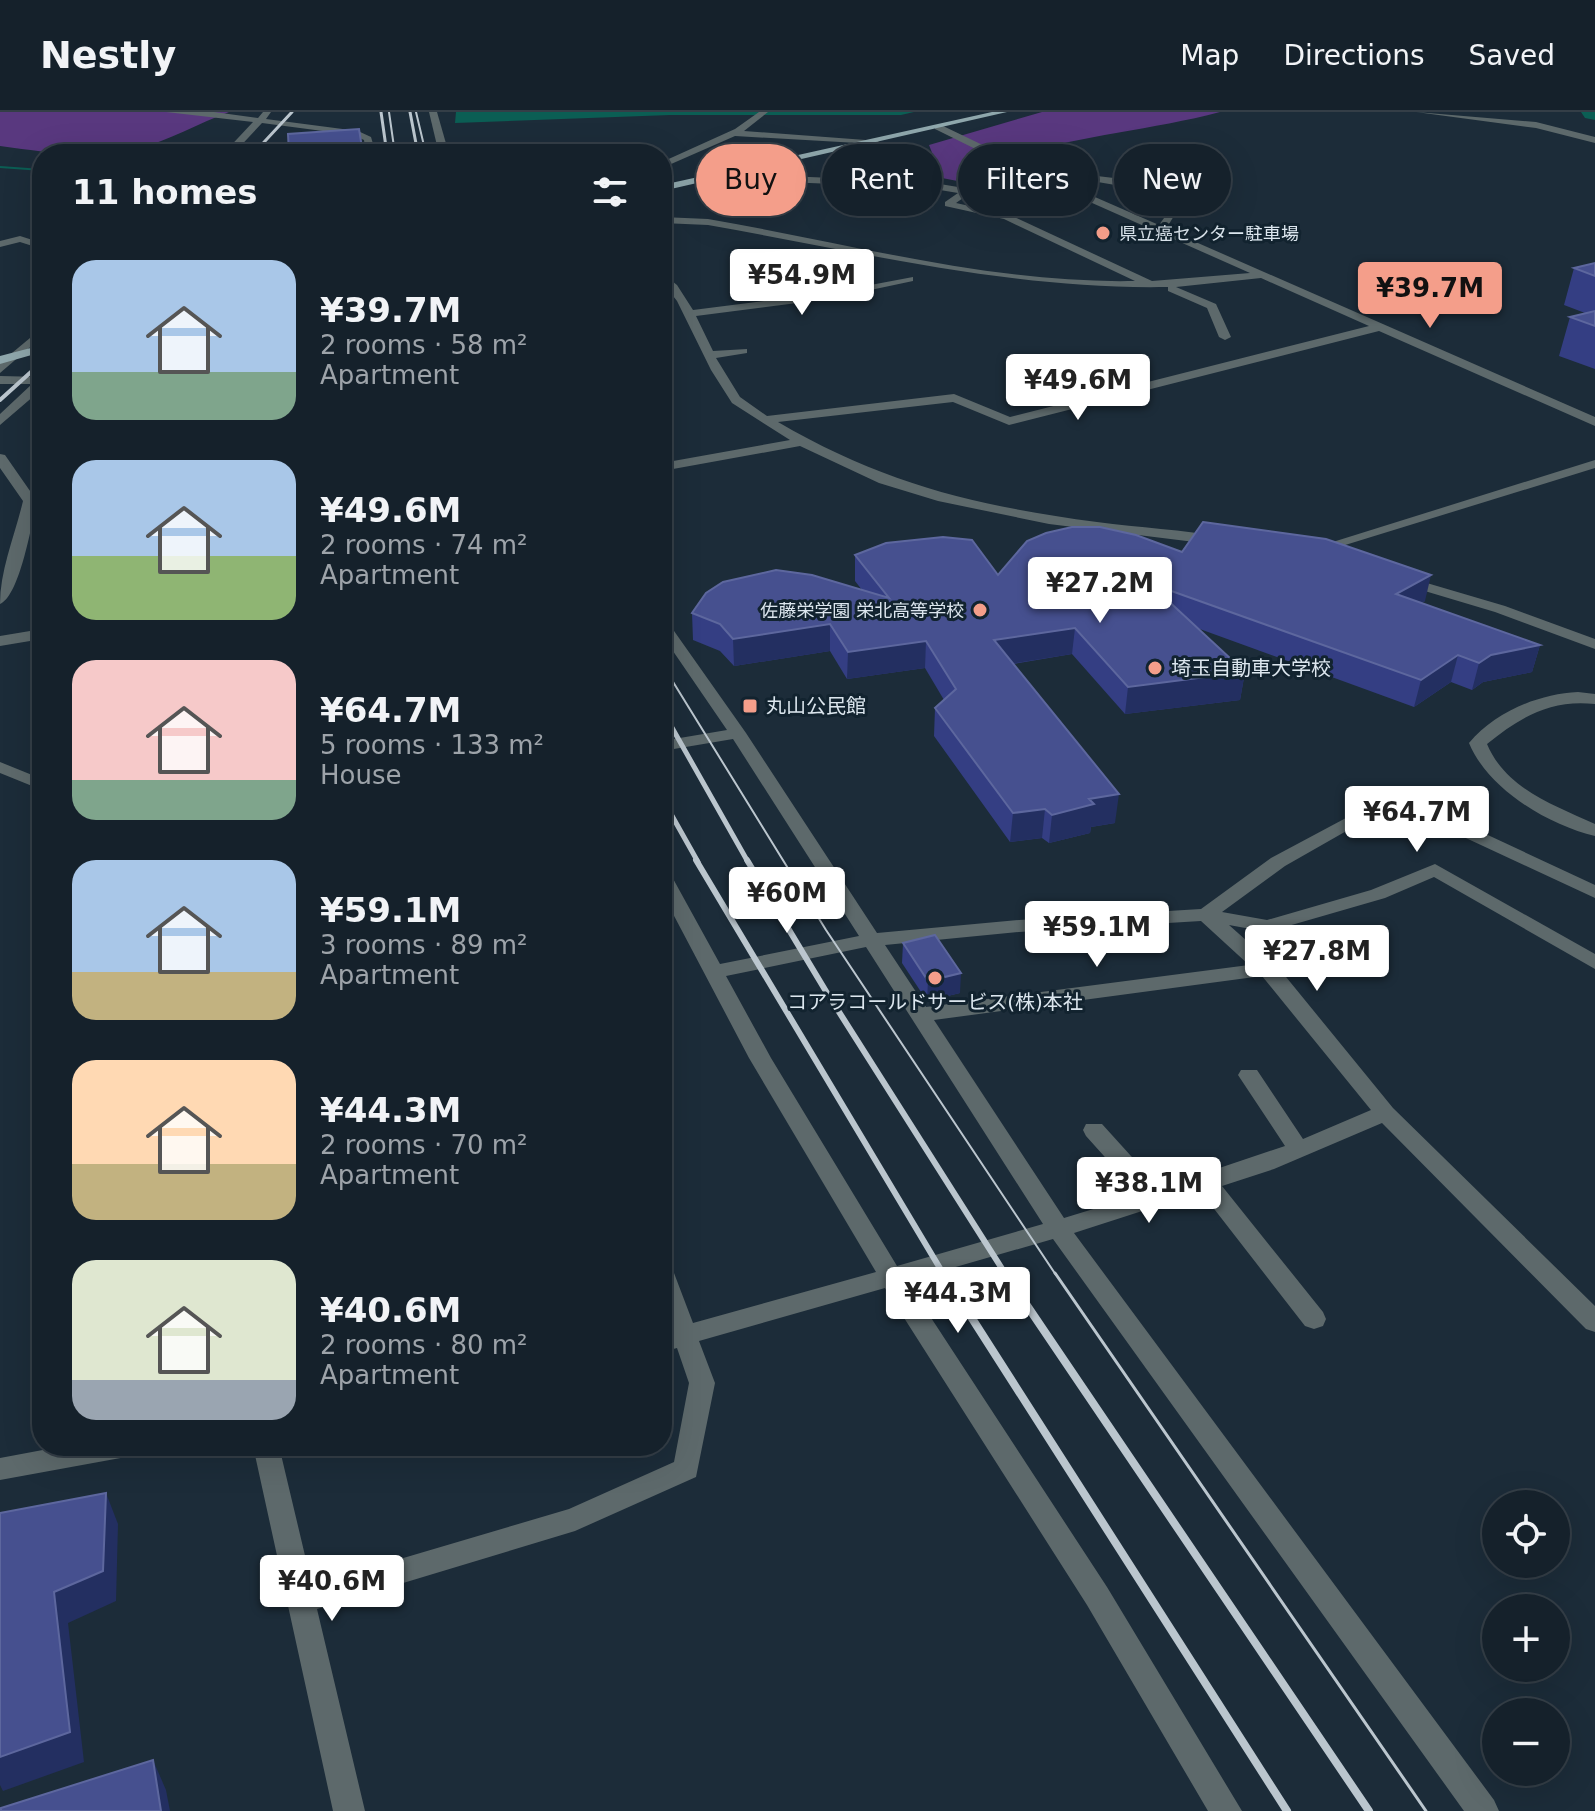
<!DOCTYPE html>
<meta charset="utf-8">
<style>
:root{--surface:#15212b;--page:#222e37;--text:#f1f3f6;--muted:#9da3a9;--line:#343e47;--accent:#f49e8a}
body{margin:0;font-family:"DejaVu Sans","Noto Sans JP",sans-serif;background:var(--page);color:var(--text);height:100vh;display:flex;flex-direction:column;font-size:30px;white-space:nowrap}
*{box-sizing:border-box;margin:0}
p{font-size:26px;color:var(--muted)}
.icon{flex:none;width:44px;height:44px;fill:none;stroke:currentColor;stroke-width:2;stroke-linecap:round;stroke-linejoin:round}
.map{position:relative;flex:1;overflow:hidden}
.side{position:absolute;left:32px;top:32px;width:640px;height:1312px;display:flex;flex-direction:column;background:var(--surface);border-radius:32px;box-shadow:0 8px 32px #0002,0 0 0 2px var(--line)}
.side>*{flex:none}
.guide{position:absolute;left:696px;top:32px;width:760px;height:72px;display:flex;gap:16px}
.fabs{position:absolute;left:1482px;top:1378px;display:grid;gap:16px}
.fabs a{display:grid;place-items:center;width:88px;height:88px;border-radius:50%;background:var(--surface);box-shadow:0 8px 32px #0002,0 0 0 2px var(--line);font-size:40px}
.price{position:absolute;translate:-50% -68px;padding:0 18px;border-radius:8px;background:#fff;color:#222;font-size:26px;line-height:52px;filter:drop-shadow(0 2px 4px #0008)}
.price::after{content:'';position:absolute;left:50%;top:48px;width:24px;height:18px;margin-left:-12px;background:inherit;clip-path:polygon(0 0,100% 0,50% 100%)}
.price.selected{background:var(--accent);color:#111}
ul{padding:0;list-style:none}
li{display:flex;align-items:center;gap:24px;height:200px;padding:0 40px}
li span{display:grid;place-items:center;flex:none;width:224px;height:160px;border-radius:24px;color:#555}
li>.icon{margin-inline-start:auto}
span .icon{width:96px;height:96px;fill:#fffc;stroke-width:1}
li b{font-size:34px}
h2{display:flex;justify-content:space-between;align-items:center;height:96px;padding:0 40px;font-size:34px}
.tag{padding:0 28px;border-radius:36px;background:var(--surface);box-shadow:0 8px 32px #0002,0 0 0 2px var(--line);font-size:28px;line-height:72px}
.tag.selected{background:var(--accent);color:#111}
header{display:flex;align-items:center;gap:48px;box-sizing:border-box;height:112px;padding:0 40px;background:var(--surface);border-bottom:2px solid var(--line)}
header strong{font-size:38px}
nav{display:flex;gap:44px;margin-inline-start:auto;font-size:28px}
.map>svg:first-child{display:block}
.green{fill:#59387f}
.water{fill:#0b5e54}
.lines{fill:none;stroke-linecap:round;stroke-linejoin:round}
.stream{fill:#0b5e54;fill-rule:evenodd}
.river{fill:#0b5e54;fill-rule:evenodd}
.minor{fill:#5d696b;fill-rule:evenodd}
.major{fill:#8fa7ac;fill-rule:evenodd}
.tram-far1{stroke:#bbc6ce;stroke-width:2}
.tram{stroke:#bbc6ce;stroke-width:3}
.rail-far4{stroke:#bbc6ce;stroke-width:3}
.rail-far3{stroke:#bbc6ce;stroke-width:4}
.rail-far2{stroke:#bbc6ce;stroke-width:5}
.rail-far1{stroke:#bbc6ce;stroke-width:6}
.rail{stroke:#bbc6ce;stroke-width:8}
.wall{fill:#343e83}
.shaded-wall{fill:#232f61}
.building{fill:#46508f;stroke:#5d679e;stroke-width:2}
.poi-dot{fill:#f49e8a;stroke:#12232f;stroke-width:3}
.labels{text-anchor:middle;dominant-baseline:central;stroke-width:6;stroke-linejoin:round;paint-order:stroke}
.far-poi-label{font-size:18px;fill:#dce6ee;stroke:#12232f;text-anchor:start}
.poi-label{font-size:20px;fill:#dce6ee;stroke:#12232f;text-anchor:start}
</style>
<header>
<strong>Nestly</strong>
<nav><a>Map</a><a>Directions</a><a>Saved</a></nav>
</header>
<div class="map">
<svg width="1595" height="1699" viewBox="0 0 1595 1699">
<rect width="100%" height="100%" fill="#1c2c39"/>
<g class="green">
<path d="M 0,0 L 229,0 C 199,11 168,29 136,37 C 92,48 45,40 0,34 Z"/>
<path d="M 1042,0 L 1220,0 C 1145,20 1064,24 992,52 L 1022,67 L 973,72 L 942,66 L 929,33 Z"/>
</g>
<path class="water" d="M 456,0 L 914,0 L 901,3 L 670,3 L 455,11 Z"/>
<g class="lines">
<path class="stream" d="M 0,54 L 42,57 L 42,59 L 0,56 Z"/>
<path class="river" d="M 1581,0 L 1595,0 L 1595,8 L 1585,6 Z"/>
<g class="minor">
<path d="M 166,0 L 214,0 L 258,6 L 263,0 L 271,0 L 266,7 L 358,19 L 371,25 L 376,42 L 366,42 L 364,28 L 353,23 L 262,11 L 233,42 L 223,42 L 253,10 Z"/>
<path d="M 429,0 L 437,0 L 449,42 L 439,42 Z"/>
<path d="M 759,0 L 768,0 L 744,19 L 879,29 L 875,32 L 735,24 L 662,56 L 662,50 L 735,17 Z"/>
<path d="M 1416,0 L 1536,10 L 1595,25 L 1595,31 L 1536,16 Z"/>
<path d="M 935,13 L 941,13 L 1047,64 L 1080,62 L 1114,66 L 1183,89 L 1166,117 L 1595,305 L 1595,314 L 1379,219 L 1009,313 L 953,290 L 778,310 C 884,372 977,394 1097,410 C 1139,416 1183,417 1224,426 L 1226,429 L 1219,433 L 1049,412 L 938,389 L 879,371 L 800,334 L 662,359 L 662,351 L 790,328 L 732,291 L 711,258 L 677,189 L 662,170 L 662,161 L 677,173 L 693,198 L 828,181 L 913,165 L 913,169 L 828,187 L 696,204 L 713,239 L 747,237 L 747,241 L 716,246 L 740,285 L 767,304 L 954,282 L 1010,305 L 1369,214 L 1261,166 L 1176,175 L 1216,192 L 1231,225 L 1225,228 L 1219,225 L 1207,196 L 1168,179 L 1168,175 C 1012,178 860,140 708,113 L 662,111 L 662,105 L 708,107 C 848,131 993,172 1135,169 L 1004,107 L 945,94 L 945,90 L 958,81 L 928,76 L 718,67 L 713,64 L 718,61 L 928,70 L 970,77 L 970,81 L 956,91 L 1010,103 L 1152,169 L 1250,161 L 1020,59 L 935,17 ZM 1080,67 L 1127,75 L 1174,92 L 1159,113 L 1056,68 Z"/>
<path d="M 20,124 L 42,131 L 42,137 L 20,130 L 0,135 L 0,129 Z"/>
<path d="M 42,216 L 42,225 L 0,261 L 0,251 Z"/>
<path d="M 0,264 L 42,265 L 42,277 L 0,313 L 0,302 L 32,272 L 0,272 Z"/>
<path d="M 0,342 L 5,343 L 37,389 C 32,410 20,484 0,492 C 0,458 15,423 23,389 L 0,356 Z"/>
<path d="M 1595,348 L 1595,356 L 1316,442 L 1304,439 Z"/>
<path d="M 1403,464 L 1505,494 L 1595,527 L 1595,537 L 1495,500 L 1398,471 L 1398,465 Z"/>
<path d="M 662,507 L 667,509 L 746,621 L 877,821 L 1019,808 L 1201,797 L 1271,746 L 1374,691 L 1419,691 L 1595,773 L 1595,786 L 1410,700 L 1378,701 L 1285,754 L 1222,800 L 1267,808 L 1371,778 L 1435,752 L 1595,842 L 1595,857 L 1434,765 L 1385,786 L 1267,820 L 1229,813 L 1282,860 L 1393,996 L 1595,1194 L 1595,1220 L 1586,1217 L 1382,1011 L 1274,1057 L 1222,1074 L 1323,1200 L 1326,1207 L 1323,1214 L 1314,1217 L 1305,1214 L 1201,1080 L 1074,1121 L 1494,1688 L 1499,1699 L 1464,1699 L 1053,1127 L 907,1169 L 1107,1475 L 1242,1699 L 1208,1699 L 1087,1493 L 885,1176 L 699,1229 L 715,1271 L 696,1365 L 575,1419 L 317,1497 L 365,1699 L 333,1699 L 253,1334 L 279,1334 L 312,1473 L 569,1397 L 674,1350 L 689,1271 L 677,1236 L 662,1240 L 662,1220 L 670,1218 L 662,1195 L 662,1152 L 671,1154 L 674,1161 L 693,1211 L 876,1160 L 749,946 L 662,781 L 662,757 L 671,763 L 720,852 L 859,824 L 733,627 L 662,639 L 662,629 L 727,618 L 662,523 ZM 1201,809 L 1249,853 L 926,895 L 885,833 L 1019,820 ZM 866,835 L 1043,1112 L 897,1154 L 771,946 L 726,864 ZM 1262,864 L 1371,998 L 1303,1027 L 1257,958 L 1241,958 L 1238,963 L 1285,1034 L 1160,1076 L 1102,1012 L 1086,1012 L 1083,1018 L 1086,1024 L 1139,1083 L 1064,1106 L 934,908 Z"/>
<path d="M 42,517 L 42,527 L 0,534 L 0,524 Z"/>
<path d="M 1578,580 L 1595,582 L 1595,592 C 1551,587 1520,605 1487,632 C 1506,677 1554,693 1595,712 L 1595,724 C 1548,713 1488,677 1469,631 C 1495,600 1538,582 1578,580 Z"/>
<path d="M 0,650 L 42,667 L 42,678 L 0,661 Z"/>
<path d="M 64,1334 L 139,1334 L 135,1342 L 126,1345 L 0,1368 L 0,1346 Z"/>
</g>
<g class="major">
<path d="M 992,0 L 1007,0 L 662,79 L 662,73 Z"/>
<path d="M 42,233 L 42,240 L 0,252 L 0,244 Z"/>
</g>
<g class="tram-far1">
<path d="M 389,0 L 395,42"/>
<path d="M 416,0 L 426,42"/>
<path d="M 662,552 L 826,818 L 1056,1163"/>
</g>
<path class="tram" d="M 1055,1161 L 1426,1699"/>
<g class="rail-far4">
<path d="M 381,0 L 387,42"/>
<path d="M 410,0 L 418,42"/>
<path d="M 253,42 L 292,0"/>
</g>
<path class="rail-far3" d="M 0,288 L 42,250"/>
<g class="rail-far2">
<path d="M 662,598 L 748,750"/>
<path d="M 662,686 L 698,750"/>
</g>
<g class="rail-far1">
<path d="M 696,748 L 944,1163"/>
<path d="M 747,748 L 827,881 L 1006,1163"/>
</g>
<g class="rail">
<path d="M 943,1161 L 1287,1699"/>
<path d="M 1005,1161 L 1369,1699"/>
</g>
</g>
<g class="wall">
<path d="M 1595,151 L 1595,257 L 1559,244 L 1570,205 L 1585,201 L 1564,193 L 1574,156 Z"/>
<path d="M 1182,440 L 1425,489 L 1421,491 L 1540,533 L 1532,560 L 1483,570 L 1472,578 L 1451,570 L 1414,595 L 1197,516 L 1245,560 L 1240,588 L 1125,602 L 1072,542 L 1013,552 L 1115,711 L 1091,715 L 1090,721 L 1049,731 L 1042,726 L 1010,730 L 934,624 L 935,596 L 944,588 L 925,556 L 847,567 L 830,539 L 734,554 L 720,539 L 693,528 L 692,501 L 862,478 L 855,469 L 855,443 L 998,463 Z"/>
<path d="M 903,831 L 960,881 L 927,889 L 902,851 Z"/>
</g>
<g class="shaded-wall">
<path d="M 1431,463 L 1425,489 L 1390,509 L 1396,482 Z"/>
<path d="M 830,512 L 830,539 L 734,554 L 733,527 Z"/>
<path d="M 1075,516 L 1072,542 L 992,555 L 994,528 Z"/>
<path d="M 926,529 L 925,556 L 847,567 L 848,540 Z"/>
<path d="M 1540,533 L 1532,560 L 1483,570 L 1472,578 L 1479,551 L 1491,543 Z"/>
<path d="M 1458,543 L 1451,570 L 1414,595 L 1421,568 Z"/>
<path d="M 1245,560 L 1240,588 L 1125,602 L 1128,575 Z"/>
<path d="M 1119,682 L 1115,711 L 1091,715 L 1090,721 L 1049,731 L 1052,703 L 1089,687 Z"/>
<path d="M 1045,697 L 1042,726 L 1010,730 L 1013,701 Z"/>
<path d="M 961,861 L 960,881 L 927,889 L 928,869 Z"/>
<path d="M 106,1381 L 118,1412 L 116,1489 L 68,1511 L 84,1650 L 3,1679 L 0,1673 L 0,1645 L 54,1480 Z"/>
<path d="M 153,1648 L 166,1678 L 170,1699 L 161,1699 Z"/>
</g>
<g class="building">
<path d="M 359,17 L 363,42 L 289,42 L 288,22 Z"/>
<path d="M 1595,151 L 1595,164 L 1574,156 Z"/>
<path d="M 1595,199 L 1595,214 L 1570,205 Z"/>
<path d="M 1203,410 L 1326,427 L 1431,463 L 1396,482 L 1540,533 L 1491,543 L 1479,551 L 1458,543 L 1421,568 L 1149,471 L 1245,560 L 1128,575 L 1075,516 L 994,528 L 1119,682 L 1089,687 L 1094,692 L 1052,703 L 1045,697 L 1013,701 L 935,596 L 956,577 L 926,529 L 848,540 L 830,512 L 733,527 L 720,512 L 692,501 L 706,481 L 723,470 L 776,458 L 812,463 L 889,486 L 855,443 L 886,431 L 943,425 L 972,428 L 998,463 L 1027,429 L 1046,421 L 1072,415 L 1100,415 L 1136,423 L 1182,440 Z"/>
<path d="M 935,823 L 961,861 L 928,869 L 903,831 Z"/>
<path d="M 106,1381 L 103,1459 L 54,1480 L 70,1620 L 0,1645 L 0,1401 Z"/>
<path d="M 153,1648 L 161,1699 L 1,1699 L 1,1696 Z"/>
</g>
<g class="poi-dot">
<circle cx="1103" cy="121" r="8"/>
<circle cx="980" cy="498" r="8"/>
<circle cx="1155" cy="556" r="8"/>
<rect x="742" y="586" width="16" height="16" rx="4"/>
<circle cx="935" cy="866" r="8"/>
</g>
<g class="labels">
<g class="far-poi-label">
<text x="1119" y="121">県立癌センター駐車場</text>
<text x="964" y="498" text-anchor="end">佐藤栄学園 栄北高等学校</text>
</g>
<g class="poi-label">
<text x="1171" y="556">埼玉自動車大学校</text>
<text x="766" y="594">丸山公民館</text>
<text x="935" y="890" text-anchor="middle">コアラコールドサービス(株)本社</text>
</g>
</g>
</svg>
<div class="fabs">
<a><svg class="icon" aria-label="locate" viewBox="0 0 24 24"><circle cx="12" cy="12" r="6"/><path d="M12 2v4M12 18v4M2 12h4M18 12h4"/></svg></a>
<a>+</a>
<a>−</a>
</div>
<b class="price" style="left:802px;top:205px">¥54.9M</b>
<b class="price selected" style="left:1430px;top:218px">¥39.7M</b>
<b class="price" style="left:1078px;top:310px">¥49.6M</b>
<b class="price" style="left:1100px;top:513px">¥27.2M</b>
<b class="price" style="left:1417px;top:742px">¥64.7M</b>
<b class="price" style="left:787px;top:823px">¥60M</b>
<b class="price" style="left:1097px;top:857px">¥59.1M</b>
<b class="price" style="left:1317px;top:881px">¥27.8M</b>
<b class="price" style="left:1149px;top:1113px">¥38.1M</b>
<b class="price" style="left:958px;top:1223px">¥44.3M</b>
<b class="price" style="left:332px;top:1511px">¥40.6M</b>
<div class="guide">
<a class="tag selected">Buy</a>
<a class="tag">Rent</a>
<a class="tag">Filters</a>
<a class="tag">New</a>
</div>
<section class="side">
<h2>11 homes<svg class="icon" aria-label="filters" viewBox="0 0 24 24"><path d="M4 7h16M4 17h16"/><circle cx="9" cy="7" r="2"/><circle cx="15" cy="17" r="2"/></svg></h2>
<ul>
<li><span style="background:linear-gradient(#a9c7e8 70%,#7fa58c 0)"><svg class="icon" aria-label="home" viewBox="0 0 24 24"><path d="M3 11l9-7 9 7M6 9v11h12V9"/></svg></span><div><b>¥39.7M</b><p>2 rooms · 58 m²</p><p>Apartment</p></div></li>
<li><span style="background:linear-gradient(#a9c7e8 60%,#8fb573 0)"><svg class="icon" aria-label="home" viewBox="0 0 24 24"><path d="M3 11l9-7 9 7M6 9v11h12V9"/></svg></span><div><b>¥49.6M</b><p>2 rooms · 74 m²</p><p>Apartment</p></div></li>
<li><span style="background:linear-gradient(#f6c9c9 75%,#7fa58c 0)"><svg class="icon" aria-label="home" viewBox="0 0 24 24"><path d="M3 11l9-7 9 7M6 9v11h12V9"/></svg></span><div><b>¥64.7M</b><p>5 rooms · 133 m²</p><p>House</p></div></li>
<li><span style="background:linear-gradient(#a9c7e8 70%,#c2b280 0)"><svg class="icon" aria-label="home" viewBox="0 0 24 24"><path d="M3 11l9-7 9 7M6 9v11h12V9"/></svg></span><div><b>¥59.1M</b><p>3 rooms · 89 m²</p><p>Apartment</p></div></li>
<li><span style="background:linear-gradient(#ffd9b3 65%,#c2b280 0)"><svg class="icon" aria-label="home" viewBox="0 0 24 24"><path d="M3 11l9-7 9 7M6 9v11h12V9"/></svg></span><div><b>¥44.3M</b><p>2 rooms · 70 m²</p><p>Apartment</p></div></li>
<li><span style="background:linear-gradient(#dfe7d0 75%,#9aa5b1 0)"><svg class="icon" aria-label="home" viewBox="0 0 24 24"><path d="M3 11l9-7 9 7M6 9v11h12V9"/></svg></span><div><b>¥40.6M</b><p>2 rooms · 80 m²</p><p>Apartment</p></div></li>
</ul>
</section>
</div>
